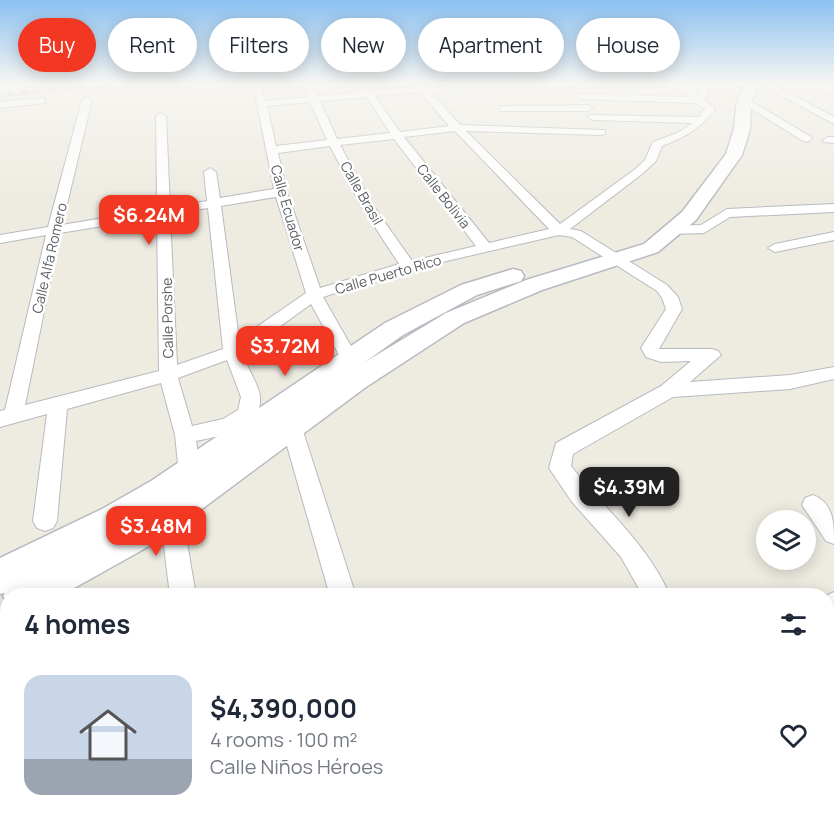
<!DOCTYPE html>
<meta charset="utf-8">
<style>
:root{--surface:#fff;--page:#f2f2f3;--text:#1f2937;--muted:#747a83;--line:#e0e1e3;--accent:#f23723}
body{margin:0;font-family:Manrope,sans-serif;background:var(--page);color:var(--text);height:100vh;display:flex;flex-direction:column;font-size:22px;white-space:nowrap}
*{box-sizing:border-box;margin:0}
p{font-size:20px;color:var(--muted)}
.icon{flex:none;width:33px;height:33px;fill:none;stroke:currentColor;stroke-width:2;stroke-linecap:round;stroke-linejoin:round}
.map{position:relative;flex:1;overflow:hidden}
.sheet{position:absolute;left:0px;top:588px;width:834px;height:236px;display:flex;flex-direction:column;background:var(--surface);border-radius:24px 24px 0 0;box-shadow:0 3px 15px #0003}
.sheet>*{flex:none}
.hud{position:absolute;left:18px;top:18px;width:798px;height:54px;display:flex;gap:12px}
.tools{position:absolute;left:756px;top:510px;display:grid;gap:12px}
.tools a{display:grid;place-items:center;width:60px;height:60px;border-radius:50%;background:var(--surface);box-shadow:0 3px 15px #0003;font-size:30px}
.price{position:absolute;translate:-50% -51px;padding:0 14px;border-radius:12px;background:var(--accent);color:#fff;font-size:20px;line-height:39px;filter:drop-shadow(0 2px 3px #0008)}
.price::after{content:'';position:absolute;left:50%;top:36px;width:18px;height:14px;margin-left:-9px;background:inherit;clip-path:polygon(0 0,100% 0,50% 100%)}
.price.on{background:#222;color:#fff}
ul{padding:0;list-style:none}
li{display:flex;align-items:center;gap:18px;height:150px;padding:0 24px}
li+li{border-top:2px solid var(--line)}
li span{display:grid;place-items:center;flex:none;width:168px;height:120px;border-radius:18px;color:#555}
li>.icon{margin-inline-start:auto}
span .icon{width:72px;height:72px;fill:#fffc;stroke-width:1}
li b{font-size:26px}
h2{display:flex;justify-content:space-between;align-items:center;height:72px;padding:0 24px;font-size:26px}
.chip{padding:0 21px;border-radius:27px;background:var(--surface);box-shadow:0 3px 15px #0003;font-size:21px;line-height:54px}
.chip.on{background:var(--accent);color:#fff}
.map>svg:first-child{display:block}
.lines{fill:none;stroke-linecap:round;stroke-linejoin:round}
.street-casing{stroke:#b7babf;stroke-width:2}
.secondary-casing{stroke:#b7bbc1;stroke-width:3}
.street{fill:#fff;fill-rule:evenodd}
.secondary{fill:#fff;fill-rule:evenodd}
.rail-casing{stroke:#b3b4b4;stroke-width:4}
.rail{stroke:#fff;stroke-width:2;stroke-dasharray:7;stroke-linecap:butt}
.labels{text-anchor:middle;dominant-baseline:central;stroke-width:5;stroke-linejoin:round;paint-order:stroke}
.far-street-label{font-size:14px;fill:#5a5e63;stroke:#fff}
</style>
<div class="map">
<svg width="834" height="823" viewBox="0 0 834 823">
<rect width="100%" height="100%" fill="#eeebe1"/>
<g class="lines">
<defs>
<g id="street">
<path d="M 253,84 L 261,84 L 265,101 L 308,97 L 303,84 L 311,84 L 317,96 L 363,92 L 359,86 L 361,84 L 367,84 L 372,91 L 416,87 L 414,84 L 425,86 L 578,84 L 574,87 L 430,91 L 460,125 L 605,130 L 605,134 L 601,135 L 466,131 L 560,224 L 634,170 L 645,160 L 653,142 L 677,133 L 693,123 L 593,120 L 588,117 L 589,115 L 699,117 L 705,109 L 696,103 L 581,99 L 576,96 L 578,94 L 689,97 L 679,84 L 688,84 L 698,95 L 703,84 L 711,84 L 705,100 L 715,109 C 700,129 685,137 662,146 L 656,161 L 642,174 L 570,229 L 581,231 L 667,285 L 678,297 L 682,309 L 659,349 L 712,349 L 718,351 L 721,355 L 690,382 L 790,375 L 834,367 L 834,379 L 790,389 L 673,397 L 573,454 L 571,466 C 604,509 648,544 670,596 L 643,596 L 621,557 L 572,502 L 549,468 L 556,443 L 661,386 L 691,361 L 661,362 L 646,357 L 641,348 L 666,309 L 662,298 L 657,291 L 572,237 L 559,235 L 412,269 L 323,297 L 359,360 L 356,364 L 350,366 L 344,364 L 311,304 L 242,354 C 246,365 260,387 260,397 C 263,430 219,436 196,441 L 201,473 L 198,479 L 190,482 L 182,479 L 179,473 L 175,435 L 161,383 L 67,409 L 57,521 L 53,528 L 45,531 L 37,528 L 33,521 L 47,414 L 0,427 L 0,411 L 5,410 L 46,235 L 0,243 L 0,235 L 48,227 L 82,100 L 87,97 L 92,100 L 62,225 L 157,209 L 156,116 L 161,113 L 166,116 L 170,207 L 207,201 L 204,172 L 210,168 L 216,172 L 220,198 L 274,189 ZM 420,92 L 449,126 L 400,132 L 375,96 ZM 367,97 L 390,133 L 337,139 L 320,101 ZM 310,102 L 327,140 L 276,146 L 267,106 ZM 455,131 L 549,229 L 489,243 L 404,137 ZM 394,139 L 476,246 L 412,261 L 372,204 L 340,145 ZM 330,146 L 360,204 L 399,264 L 320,288 L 287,192 L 278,153 ZM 276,197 L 306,293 L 239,339 L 221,206 ZM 208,208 L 223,349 L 177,365 L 170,214 ZM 157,217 L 159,371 L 25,405 L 60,233 ZM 227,360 L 241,397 L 238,410 L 223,419 L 192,426 L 178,378 Z"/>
<path d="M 733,84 L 742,84 L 737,87 Z"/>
<path d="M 761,84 L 772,84 L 834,117 L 834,124 Z"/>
<path d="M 813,84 L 824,84 L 834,89 L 834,95 Z"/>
<path d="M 744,97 L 811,137 L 812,139 L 807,142 L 803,141 L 741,102 L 741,98 Z"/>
<path d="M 42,98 L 45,99 L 45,103 L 0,108 L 0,102 Z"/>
<path d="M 503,106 L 588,105 L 593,108 L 588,111 L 500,111 L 500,107 Z"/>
<path d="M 828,137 L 834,137 L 834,143 L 824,142 L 823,140 Z"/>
<path d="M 834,204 L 834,212 L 730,217 L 704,233 L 671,234 L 664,230 L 671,226 L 701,225 L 727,209 Z"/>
<path d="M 834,232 L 834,240 L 775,252 L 768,248 L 775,244 Z"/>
<path d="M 291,417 L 298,420 L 301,425 L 356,596 L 330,596 L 281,425 L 284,420 Z"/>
<path d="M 813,495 C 834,503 834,524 834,544 L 826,541 L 802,505 L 805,498 Z"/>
<path d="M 171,503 L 179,506 L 182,513 L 196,596 L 170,596 L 160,513 L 163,506 Z"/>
<path d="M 834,592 L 834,619 L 826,622 L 826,596 Z"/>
<path d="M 199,816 L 231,816 L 232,823 L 200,823 Z"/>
<path d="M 363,816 L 420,816 L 423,823 L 360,823 Z"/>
<path d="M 598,816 L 630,816 L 633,823 L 601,823 Z"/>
<path d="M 789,816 L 823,816 L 826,823 L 792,823 Z"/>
</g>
<path id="secondary" d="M 747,84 L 761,84 L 751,100 L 750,129 L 742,155 L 696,220 L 658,252 L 542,290 L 464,323 L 366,387 L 183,523 L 144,549 L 60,596 L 8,596 L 8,606 L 3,596 L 5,593 L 0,594 L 0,558 L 102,509 L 151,481 L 385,323 L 461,285 L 513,269 L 521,271 L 524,276 L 521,281 L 477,295 L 403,335 L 365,362 L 446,313 L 526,280 L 644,244 L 682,212 L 726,154 L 734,129 L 737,100 Z"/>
</defs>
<use href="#street" class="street-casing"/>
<use href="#secondary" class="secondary-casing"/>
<use href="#street" class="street"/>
<use href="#secondary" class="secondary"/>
<defs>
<path id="rail" d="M 0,95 L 118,84"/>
</defs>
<use href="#rail" class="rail-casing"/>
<use href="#rail" class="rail"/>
</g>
<linearGradient id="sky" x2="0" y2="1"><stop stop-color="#8bc1f1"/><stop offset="0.42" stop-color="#f7f6f2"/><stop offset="1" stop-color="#f7f6f2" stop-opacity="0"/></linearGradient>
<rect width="834" height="199" fill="url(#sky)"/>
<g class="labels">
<g class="far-street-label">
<text transform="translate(362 193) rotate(60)">Calle Brasil</text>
<text transform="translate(444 196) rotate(52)">Calle Bolivia</text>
<text transform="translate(288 208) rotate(74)">Calle Ecuador</text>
<text transform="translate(49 258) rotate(-77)">Calle Alfa Romero</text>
<text transform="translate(388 274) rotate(-16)">Calle Puerto Rico</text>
<text transform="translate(167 318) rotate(-91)">Calle Porshe</text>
</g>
</g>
</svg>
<div class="tools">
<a><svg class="icon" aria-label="layers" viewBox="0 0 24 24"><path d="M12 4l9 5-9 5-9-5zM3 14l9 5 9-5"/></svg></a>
</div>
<b class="price" style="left:149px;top:246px">$6.24M</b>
<b class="price" style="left:285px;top:377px">$3.72M</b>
<b class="price on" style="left:629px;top:518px">$4.39M</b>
<b class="price" style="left:156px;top:557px">$3.48M</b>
<div class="hud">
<a class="chip on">Buy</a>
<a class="chip">Rent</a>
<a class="chip">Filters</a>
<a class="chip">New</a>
<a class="chip">Apartment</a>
<a class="chip">House</a>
</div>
<section class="sheet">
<h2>4 homes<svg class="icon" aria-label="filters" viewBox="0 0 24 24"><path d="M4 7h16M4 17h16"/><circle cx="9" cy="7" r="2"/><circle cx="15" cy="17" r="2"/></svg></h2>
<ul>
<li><span style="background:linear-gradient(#c9d6e8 70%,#9aa5b1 0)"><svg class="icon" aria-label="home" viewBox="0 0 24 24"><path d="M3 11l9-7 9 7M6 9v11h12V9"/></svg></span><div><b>$4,390,000</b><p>4 rooms · 100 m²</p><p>Calle Niños Héroes</p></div><svg class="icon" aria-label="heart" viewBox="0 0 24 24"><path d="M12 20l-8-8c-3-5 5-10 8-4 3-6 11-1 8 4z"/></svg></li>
</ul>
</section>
</div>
